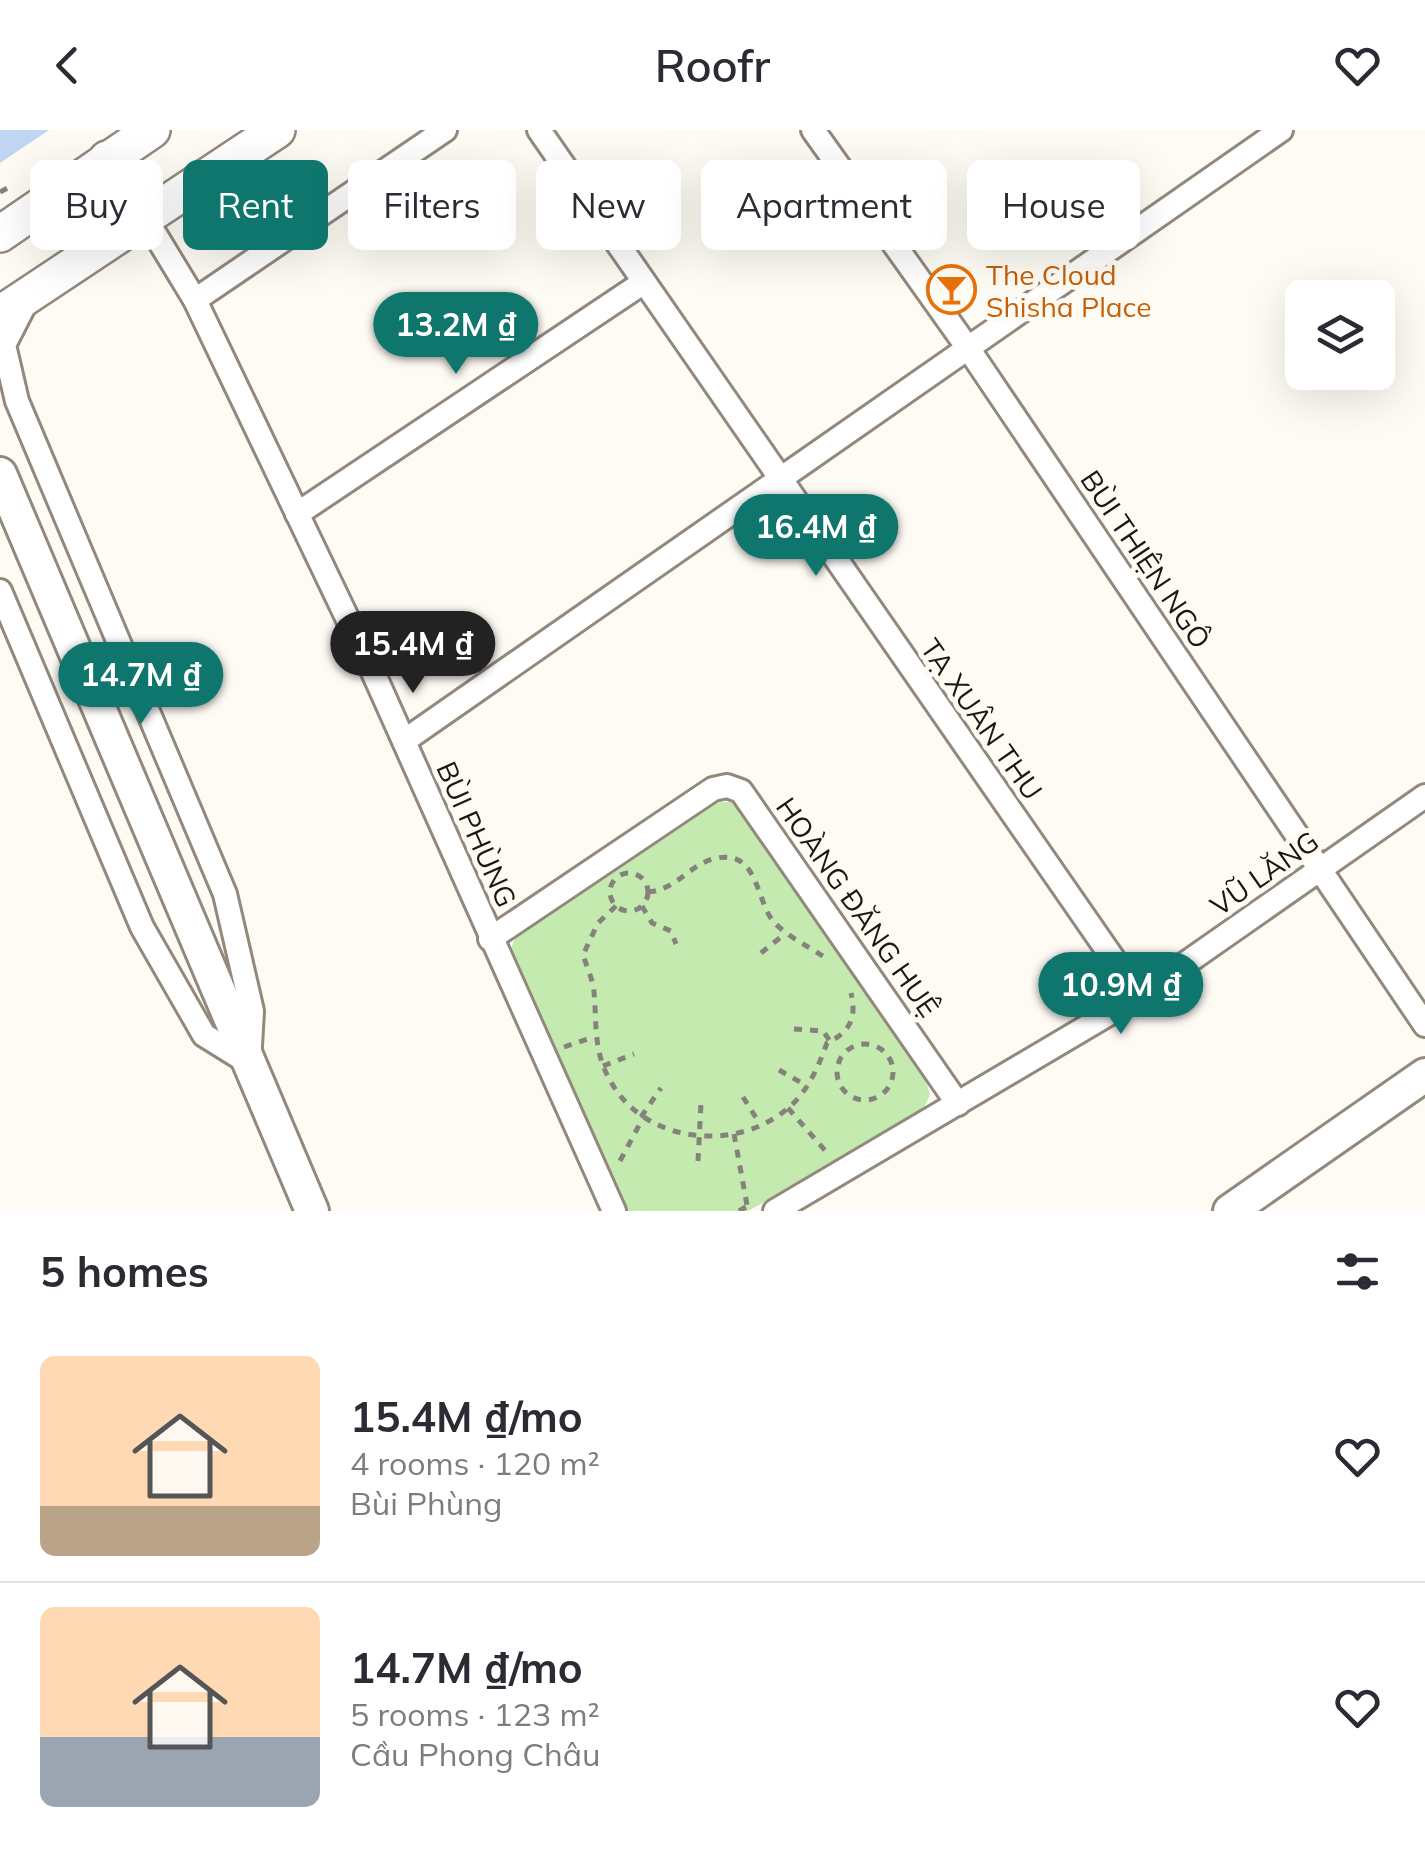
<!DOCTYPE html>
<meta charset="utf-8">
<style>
:root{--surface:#fff;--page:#f7f7f7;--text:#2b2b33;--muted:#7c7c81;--line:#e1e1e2;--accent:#0f766e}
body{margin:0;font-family:Mulish,sans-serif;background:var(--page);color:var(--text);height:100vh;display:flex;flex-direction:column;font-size:38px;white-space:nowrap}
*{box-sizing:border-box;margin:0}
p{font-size:32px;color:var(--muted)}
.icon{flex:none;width:55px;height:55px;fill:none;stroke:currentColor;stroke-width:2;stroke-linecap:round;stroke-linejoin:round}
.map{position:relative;height:1081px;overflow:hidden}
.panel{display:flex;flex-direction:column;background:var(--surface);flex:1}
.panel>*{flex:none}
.hud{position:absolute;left:30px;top:30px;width:1365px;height:90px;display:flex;gap:20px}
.tools{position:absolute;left:1285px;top:150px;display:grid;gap:20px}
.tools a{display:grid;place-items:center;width:110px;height:110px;border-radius:15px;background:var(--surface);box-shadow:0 10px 40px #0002;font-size:50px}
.price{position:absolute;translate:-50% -85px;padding:0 22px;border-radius:35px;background:var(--accent);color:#fff;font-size:32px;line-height:65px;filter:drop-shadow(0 2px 5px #0008)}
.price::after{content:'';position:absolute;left:50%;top:60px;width:30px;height:22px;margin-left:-15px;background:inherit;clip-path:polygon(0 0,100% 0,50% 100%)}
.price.current{background:#222;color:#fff}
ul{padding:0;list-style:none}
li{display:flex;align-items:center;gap:30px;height:250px;padding:0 40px}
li+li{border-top:2px solid var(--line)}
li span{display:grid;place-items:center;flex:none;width:280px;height:200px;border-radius:15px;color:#555}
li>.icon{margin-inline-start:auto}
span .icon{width:120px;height:120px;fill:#fffc;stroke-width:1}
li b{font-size:42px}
h2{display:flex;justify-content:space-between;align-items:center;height:120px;padding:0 40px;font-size:42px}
.tag{padding:0 35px;border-radius:15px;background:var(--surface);box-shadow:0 10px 40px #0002;font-size:35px;line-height:90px}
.tag.current{background:var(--accent);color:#fff}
header{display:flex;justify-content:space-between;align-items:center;height:130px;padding:0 40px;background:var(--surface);font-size:45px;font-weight:600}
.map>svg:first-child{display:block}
.green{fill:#c4eab0}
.water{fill:#bfd5f3}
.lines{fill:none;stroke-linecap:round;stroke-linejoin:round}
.street-casing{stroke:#92897c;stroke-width:28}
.secondary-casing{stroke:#92897c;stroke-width:38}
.primary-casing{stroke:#92897c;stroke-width:40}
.path{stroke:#85827c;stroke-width:5;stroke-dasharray:8 8;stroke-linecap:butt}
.street{stroke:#fff;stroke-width:22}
.secondary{stroke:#fff;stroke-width:32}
.primary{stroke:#fff;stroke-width:35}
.labels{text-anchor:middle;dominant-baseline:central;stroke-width:10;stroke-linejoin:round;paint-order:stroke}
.food-label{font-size:28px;fill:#c56008;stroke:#fefaf4;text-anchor:start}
.street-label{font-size:28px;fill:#1a1712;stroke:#fefaf4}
</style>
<header><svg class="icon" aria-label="back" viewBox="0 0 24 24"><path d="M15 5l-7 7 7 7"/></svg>Roofr<svg class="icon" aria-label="heart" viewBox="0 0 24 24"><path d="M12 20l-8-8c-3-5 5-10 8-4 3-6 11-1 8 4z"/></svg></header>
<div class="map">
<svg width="1425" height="1081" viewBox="0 0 1425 1081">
<rect width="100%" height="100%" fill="#fefaf4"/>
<path class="green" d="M 720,672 L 730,672 L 748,683 L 923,939 L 930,965 L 920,986 L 748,1081 L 620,1081 L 512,836 L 510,821 L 516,806 L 704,677 Z"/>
<path class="water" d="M 0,0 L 49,0 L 0,33 Z"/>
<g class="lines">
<defs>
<g id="street">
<path d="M 539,0 L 1139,866"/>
<path d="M 813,0 L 970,221 L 1425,895"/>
<path d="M 144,86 L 195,170 L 373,542 L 614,1081"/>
<path d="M 195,170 L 445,0"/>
<path d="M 297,384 L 644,152"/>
<path d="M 0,461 L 142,797 L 204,905 L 249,933 L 252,881 L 225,764 L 17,271 L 4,215 L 24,176"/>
<path d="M 404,611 L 1281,0"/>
<path d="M 490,809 L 713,659 L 727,656 L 741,661 L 958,974"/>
<path d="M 775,1081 L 1139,866 L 1425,666"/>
</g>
<g id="secondary">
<path d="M 0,344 L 312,1081"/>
<path d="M 1230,1081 L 1425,945"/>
</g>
<g id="primary">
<path d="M 107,29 L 144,86"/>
<path d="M 0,104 L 152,0"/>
<path d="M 0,184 L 277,0"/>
</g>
</defs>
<use href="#street" class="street-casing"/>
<use href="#secondary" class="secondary-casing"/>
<use href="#primary" class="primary-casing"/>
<g class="path">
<path d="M 0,62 L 13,55"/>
<circle cx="629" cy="762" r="19"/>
<path d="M 648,762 C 677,760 690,733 717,728 C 758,720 756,770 773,791 C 786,806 808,816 824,827"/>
<path d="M 616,776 L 598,793 L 583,825 C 587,837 593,850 594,862 C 597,895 593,922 611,952 C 645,1013 735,1023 787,979 C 808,962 818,937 827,913 C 850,902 857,888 851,863"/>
<path d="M 642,776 L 652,793 L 671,801 L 676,814"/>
<path d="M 761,823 L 786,803"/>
<path d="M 794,899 L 823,901 L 830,911"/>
<circle cx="865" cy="942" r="28"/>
<path d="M 564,917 L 594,907"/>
<path d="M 603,936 L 634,924"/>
<path d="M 779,940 L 807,956"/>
<path d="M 743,967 L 760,994"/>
<path d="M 788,978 L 829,1025"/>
<path d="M 641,987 L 661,958"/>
<path d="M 734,1004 L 747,1075"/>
<path d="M 620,1031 L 643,988"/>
<path d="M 698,1031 L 701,973"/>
<path d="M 739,1081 L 751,1074"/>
</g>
<use href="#street" class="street"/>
<use href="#secondary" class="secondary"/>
<use href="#primary" class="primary"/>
</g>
<defs>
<symbol id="bar-ring" viewBox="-11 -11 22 22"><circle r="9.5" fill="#fefaf4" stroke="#e8710a" stroke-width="1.5"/><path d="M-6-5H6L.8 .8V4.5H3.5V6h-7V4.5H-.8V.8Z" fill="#e8710a"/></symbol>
</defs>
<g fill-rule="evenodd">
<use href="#bar-ring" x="924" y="132" width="55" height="55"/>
</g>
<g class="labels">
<g class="food-label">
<text x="986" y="144">The Cloud<tspan x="986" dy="32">Shisha Place</tspan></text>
</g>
<g class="street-label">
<text transform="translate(1146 429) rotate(56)">BÙI THIỆN NGÔ</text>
<text transform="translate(982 589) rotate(55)">TẠ XUÂN THU</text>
<text transform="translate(477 704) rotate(66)">BÙI PHÙNG</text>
<text transform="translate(1264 743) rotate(-35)">VŨ LĂNG</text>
<text transform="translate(858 777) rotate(55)">HOÀNG ĐĂNG HUỆ</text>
</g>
</g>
</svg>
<div class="tools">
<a><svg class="icon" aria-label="layers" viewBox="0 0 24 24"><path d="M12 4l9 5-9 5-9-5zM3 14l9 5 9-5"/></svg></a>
</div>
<b class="price" style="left:456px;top:247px">13.2M ₫</b>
<b class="price" style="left:816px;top:449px">16.4M ₫</b>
<b class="price current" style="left:413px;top:566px">15.4M ₫</b>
<b class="price" style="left:141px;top:597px">14.7M ₫</b>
<b class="price" style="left:1121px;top:907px">10.9M ₫</b>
<div class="hud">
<a class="tag">Buy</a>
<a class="tag current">Rent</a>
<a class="tag">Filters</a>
<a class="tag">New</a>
<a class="tag">Apartment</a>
<a class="tag">House</a>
</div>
</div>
<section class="panel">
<h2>5 homes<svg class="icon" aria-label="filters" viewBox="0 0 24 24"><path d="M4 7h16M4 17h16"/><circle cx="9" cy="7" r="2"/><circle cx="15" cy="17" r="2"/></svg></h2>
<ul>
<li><span style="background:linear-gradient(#ffd9b3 75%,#b9a48a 0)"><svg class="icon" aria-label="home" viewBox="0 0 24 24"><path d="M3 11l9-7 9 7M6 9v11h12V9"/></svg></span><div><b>15.4M ₫/mo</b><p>4 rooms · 120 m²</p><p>Bùi Phùng</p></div><svg class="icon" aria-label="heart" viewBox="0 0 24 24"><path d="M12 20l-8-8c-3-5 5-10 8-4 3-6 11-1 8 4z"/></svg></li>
<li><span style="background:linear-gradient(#ffd9b3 65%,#9aa5b1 0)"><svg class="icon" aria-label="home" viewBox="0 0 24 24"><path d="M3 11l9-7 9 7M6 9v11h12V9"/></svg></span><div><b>14.7M ₫/mo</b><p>5 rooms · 123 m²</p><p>Cầu Phong Châu</p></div><svg class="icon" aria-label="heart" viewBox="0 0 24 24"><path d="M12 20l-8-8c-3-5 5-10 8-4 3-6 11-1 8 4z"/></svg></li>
</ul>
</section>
